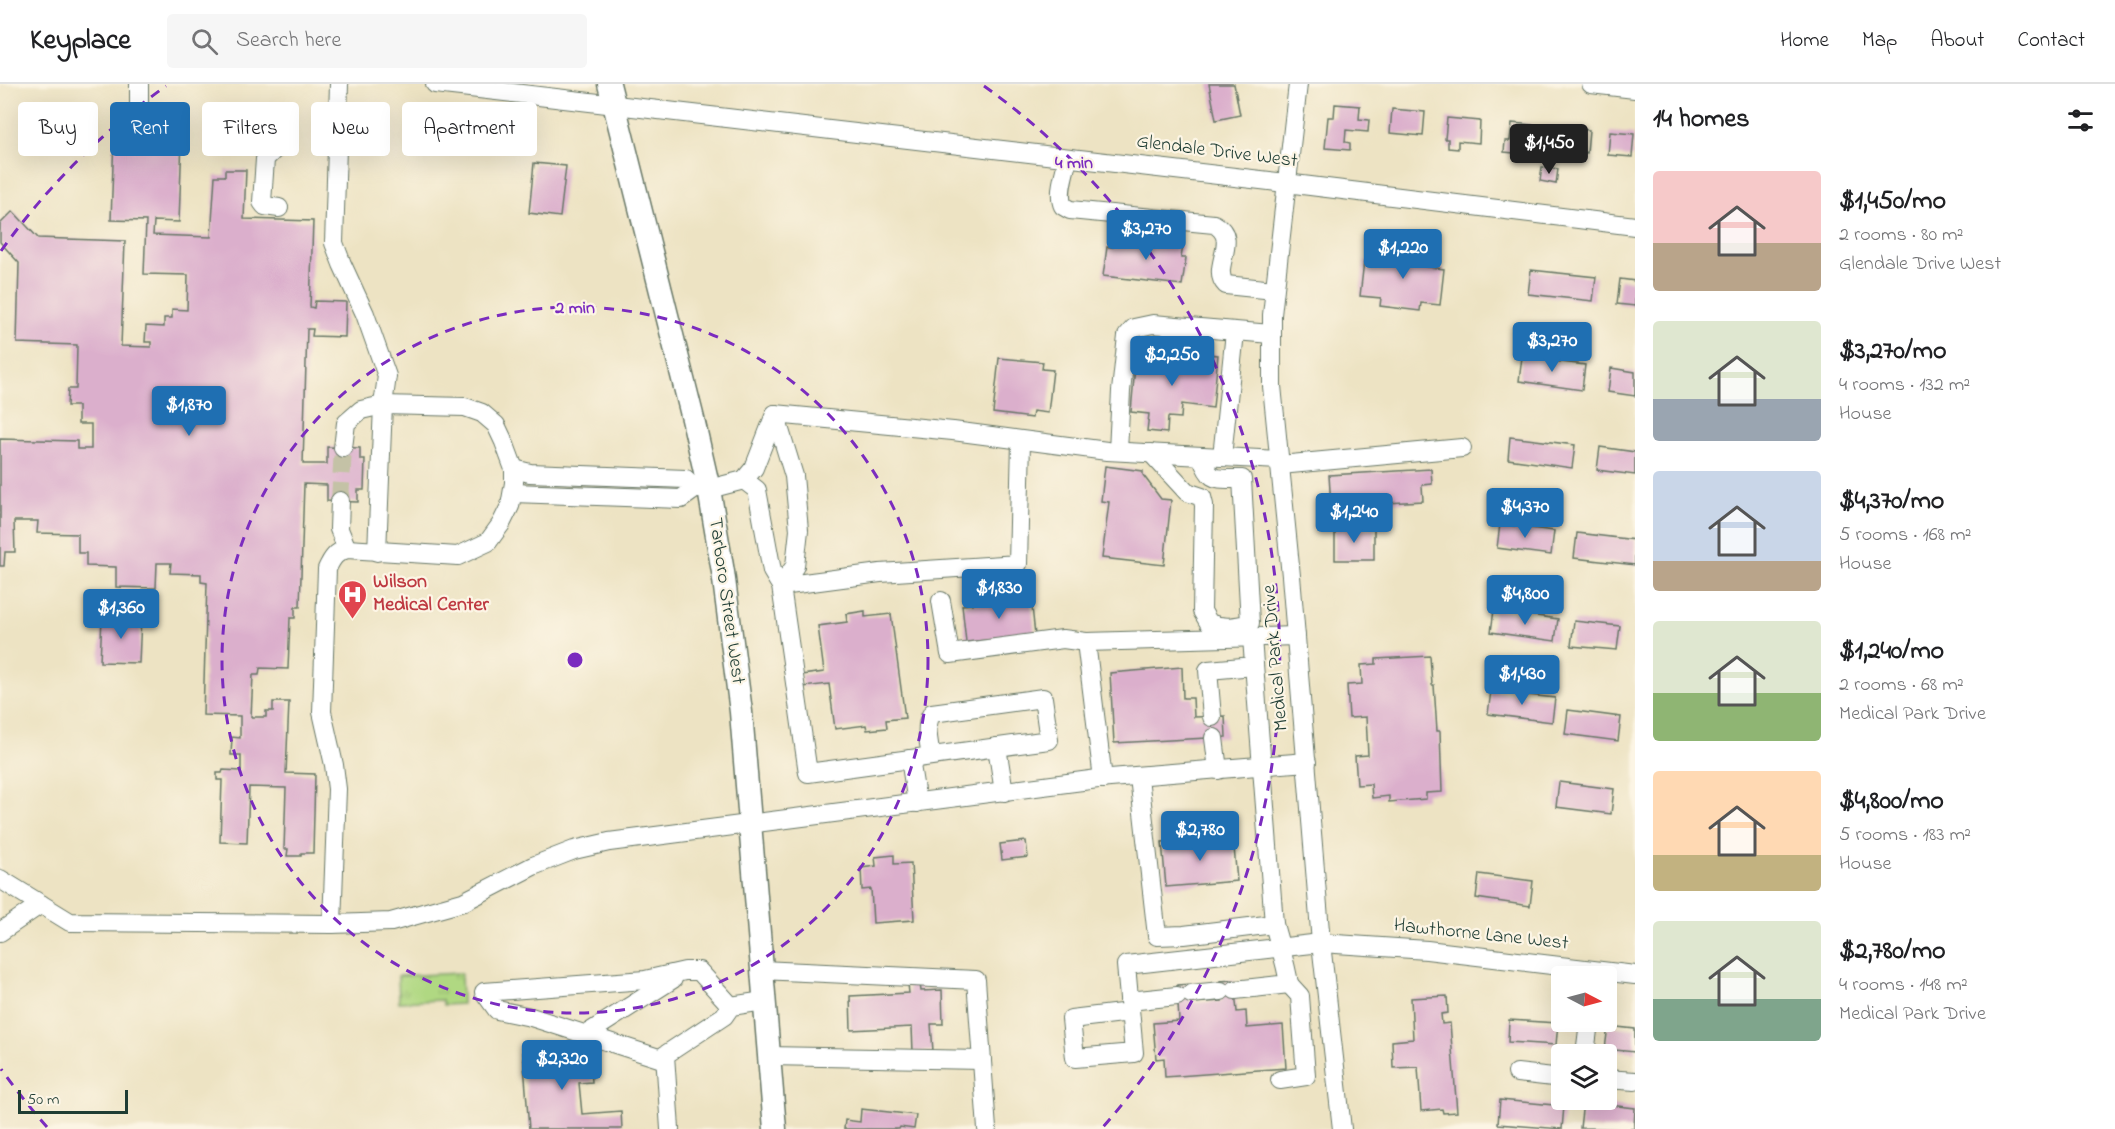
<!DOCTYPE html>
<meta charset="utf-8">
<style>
:root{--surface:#fff;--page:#f6f6f6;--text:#202124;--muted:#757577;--line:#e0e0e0;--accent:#1f6fb2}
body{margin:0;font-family:"Indie Flower",sans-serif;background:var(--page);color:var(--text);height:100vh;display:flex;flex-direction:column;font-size:22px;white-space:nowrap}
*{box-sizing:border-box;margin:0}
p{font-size:20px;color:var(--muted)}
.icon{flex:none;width:33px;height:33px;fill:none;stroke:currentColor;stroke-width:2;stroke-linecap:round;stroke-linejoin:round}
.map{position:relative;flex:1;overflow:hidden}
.panel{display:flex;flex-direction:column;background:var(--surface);width:480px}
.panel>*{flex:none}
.hud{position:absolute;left:18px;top:18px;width:570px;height:54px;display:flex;gap:12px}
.needle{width:39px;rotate:96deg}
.fabs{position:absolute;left:1551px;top:882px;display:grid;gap:12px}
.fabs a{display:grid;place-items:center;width:66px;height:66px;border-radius:6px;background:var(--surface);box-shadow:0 6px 24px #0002;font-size:30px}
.scale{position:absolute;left:18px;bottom:15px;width:110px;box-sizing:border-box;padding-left:6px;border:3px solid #1f3d34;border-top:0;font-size:16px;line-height:21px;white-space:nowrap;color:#1f3d34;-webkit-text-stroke:4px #fcf5e5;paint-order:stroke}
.price{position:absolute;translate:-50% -51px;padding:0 14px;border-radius:6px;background:var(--accent);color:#fff;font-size:20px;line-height:39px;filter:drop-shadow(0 2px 3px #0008)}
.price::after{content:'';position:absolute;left:50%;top:36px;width:18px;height:14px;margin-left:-9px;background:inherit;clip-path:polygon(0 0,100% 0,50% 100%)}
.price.active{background:#222;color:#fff}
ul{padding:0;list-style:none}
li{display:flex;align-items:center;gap:18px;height:150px;padding:0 18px}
li span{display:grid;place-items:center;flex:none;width:168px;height:120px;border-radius:6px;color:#555}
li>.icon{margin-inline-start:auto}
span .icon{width:72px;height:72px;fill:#fffc;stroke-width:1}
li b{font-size:26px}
h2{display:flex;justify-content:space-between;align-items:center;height:72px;padding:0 18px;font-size:26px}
.pill{padding:0 21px;border-radius:6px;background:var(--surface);box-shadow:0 6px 24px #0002;font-size:21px;line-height:54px}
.pill.active{background:var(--accent);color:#fff}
header{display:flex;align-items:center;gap:36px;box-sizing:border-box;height:84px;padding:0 30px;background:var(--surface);border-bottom:2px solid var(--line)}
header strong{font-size:28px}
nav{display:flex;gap:33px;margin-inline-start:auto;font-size:21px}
.search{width:420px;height:54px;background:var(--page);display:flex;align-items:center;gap:15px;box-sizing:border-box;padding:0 21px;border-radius:6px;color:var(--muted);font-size:22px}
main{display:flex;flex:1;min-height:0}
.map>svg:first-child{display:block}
.grass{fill:url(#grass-tufts);stroke:#688a5b;stroke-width:1.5}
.building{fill:#dbafcc}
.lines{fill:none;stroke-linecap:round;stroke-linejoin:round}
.minor-tunnel{stroke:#c4c2a6;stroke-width:18;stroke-dasharray:18 9;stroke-linecap:butt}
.minor-casing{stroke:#677766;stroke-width:20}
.major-casing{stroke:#677766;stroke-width:25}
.minor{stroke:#fff;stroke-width:18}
.major{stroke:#fff;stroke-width:22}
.ring{fill:none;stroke:#7b2cbf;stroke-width:3;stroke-dasharray:10 8}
.labels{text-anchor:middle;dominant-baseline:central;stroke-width:4.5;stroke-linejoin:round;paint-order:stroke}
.street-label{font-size:20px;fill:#1f3d34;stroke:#fcf5e5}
.health-label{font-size:20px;font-weight:bold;fill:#be3a42;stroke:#fcf5e5;text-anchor:start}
.centre{fill:#7b2cbf;stroke:#fcf5e5;stroke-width:3}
.ring-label{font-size:18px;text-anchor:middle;font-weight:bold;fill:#7b2cbf;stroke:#fcf5e5;stroke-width:4.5;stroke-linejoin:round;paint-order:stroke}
</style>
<header>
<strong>Keyplace</strong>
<div class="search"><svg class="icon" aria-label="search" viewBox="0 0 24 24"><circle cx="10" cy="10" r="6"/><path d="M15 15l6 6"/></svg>Search here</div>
<nav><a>Home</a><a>Map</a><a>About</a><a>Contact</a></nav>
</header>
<main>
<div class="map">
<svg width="1635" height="1045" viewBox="0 0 1635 1045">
<defs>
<pattern id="grass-tufts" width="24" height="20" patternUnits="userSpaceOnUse" patternTransform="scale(1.5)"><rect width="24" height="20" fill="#b0d882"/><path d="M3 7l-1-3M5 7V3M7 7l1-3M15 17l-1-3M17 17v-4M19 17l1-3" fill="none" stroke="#97ba71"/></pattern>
</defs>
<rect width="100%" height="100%" fill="#fcf5e5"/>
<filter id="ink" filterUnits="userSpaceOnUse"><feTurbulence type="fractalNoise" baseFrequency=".0167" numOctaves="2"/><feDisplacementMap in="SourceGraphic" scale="12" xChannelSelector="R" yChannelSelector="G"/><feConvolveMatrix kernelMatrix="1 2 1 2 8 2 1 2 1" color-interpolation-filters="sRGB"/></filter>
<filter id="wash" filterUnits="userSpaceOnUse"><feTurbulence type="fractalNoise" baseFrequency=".008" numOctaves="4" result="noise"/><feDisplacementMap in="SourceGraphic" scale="24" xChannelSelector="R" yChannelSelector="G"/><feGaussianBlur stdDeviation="1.35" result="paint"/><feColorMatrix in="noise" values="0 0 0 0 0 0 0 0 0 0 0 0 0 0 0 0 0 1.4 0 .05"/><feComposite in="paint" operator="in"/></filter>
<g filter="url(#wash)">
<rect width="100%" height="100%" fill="#ede3c3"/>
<path class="grass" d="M 461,889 L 462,920 L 443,921 L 442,916 L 399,918 L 398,892 Z"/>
<g id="blocks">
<g class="building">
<path d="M 1209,0 L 1234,0 L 1240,31 L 1216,36 Z"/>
<path d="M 1335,20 L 1360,22 L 1359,35 L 1369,36 L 1368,48 L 1346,46 L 1345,58 L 1350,59 L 1350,66 L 1325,64 L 1328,33 L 1334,33 Z"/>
<path d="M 1392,25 L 1425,28 L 1423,52 L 1390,49 Z"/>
<path d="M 1447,34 L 1480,37 L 1479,59 L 1458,57 L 1458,65 L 1448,64 L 1448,55 L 1445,55 Z"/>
<path d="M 1512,39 L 1532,41 L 1529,66 L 1514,65 L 1514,69 L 1504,68 L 1505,57 L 1510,57 Z"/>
<path d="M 1545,42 L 1589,46 L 1587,69 L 1543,65 Z"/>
<path d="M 1610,48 L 1634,50 L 1632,73 L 1608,71 Z"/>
<path d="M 114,53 L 182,55 L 179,138 L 154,137 L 153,151 L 211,153 L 215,92 L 225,92 L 225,86 L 246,86 L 244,135 L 313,137 L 310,223 L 314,224 L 315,217 L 346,218 L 345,253 L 312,252 L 313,245 L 307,245 L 303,380 L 327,380 L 327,363 L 360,364 L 360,375 L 365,375 L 364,406 L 358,406 L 358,418 L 327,417 L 327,401 L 304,400 L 300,523 L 295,523 L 295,534 L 290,534 L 288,585 L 260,584 L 259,591 L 253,591 L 251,633 L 266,633 L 266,627 L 273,627 L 273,618 L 289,618 L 286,689 L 315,690 L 313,769 L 301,769 L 301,772 L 287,772 L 288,765 L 284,765 L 286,704 L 249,703 L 247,759 L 220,758 L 222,696 L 217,696 L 217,689 L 222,689 L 223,686 L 241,687 L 241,671 L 231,671 L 232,653 L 240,654 L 240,632 L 203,631 L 207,499 L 201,498 L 201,490 L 170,489 L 171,479 L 157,479 L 156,504 L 116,503 L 116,483 L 86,482 L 86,469 L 78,469 L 78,450 L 37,449 L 38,437 L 14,437 L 15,468 L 5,468 L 4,482 L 0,482 L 0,355 L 77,357 L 77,365 L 91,365 L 91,340 L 78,340 L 78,322 L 67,322 L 68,305 L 76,305 L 77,261 L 17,259 L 19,179 L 0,158 L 0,140 L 13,127 L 38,154 L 125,157 L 121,262 L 151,263 L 151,258 L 145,258 L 146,242 L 164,243 L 164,234 L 172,234 L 172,225 L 187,226 L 188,191 L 144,190 L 146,137 L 111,136 Z"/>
<path d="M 534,79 L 566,82 L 560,133 L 529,129 Z"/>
<path d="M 1542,83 L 1558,85 L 1556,100 L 1540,97 Z"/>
<path d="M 1151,153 L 1170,155 L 1170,160 L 1183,162 L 1181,174 L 1186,174 L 1182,201 L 1103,192 L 1107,163 L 1113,163 L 1114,155 L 1151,159 Z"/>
<path d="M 1400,158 L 1415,159 L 1414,171 L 1423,172 L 1422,182 L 1444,185 L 1440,221 L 1421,219 L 1420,227 L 1380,222 L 1381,214 L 1360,212 L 1364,177 L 1388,180 L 1390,164 L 1399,165 Z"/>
<path d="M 1531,186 L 1596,193 L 1593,217 L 1528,210 Z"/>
<path d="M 1620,195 L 1635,197 L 1635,222 L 1617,220 Z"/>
<path d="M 1136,270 L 1206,278 L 1207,270 L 1218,271 L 1213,324 L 1182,320 L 1181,334 L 1168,333 L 1167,349 L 1147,347 L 1149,330 L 1131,328 Z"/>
<path d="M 1522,273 L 1585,281 L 1582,306 L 1519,297 Z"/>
<path d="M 999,274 L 1043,278 L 1042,285 L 1053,286 L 1048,329 L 1033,327 L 1032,334 L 993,329 Z"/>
<path d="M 1611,284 L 1635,288 L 1635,312 L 1608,308 Z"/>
<path d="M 1510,353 L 1575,361 L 1572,384 L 1508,375 Z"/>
<path d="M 1600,363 L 1635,368 L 1635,391 L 1597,386 Z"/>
<path d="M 1105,382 L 1143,387 L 1143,391 L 1161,415 L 1171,416 L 1164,481 L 1102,474 L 1109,418 L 1101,417 Z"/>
<path d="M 1431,385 L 1432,400 L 1422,401 L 1423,417 L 1331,422 L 1329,391 Z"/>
<path d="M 1500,440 L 1554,447 L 1551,471 L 1497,464 Z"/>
<rect x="1335" y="444" width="39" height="32"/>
<path d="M 1577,449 L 1635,456 L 1635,481 L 1574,474 Z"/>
<path d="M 1031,513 L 1035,551 L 966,558 L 962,521 Z"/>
<path d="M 1494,526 L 1558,535 L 1555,557 L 1491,548 Z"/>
<path d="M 865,527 L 865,533 L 891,530 L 905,634 L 886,636 L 887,644 L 867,646 L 866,641 L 835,645 L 829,600 L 803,603 L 802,591 L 824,588 L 818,542 L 847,538 L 846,530 Z"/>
<path d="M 102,533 L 141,534 L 139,579 L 100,578 Z"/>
<path d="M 1574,537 L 1620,542 L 1617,566 L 1571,562 Z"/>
<path d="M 1430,572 L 1432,601 L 1434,601 L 1437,647 L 1440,647 L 1442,708 L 1426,709 L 1426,715 L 1389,718 L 1389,712 L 1372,714 L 1371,700 L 1357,701 L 1355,672 L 1368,671 L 1366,633 L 1349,634 L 1347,601 L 1362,600 L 1361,581 L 1376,580 L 1376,575 Z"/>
<path d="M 1182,583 L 1183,614 L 1193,614 L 1194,633 L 1225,632 L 1226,653 L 1114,659 L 1110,589 Z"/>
<path d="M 1491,607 L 1555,614 L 1552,638 L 1488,630 Z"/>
<path d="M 1568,626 L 1621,633 L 1618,657 L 1565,650 Z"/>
<path d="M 1559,698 L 1614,705 L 1611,730 L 1556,723 Z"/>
<path d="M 1233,752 L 1237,797 L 1166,803 L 1162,758 Z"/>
<path d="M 1026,757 L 1028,773 L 1002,776 L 1000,760 Z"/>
<path d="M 894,771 L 894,780 L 911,779 L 914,836 L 873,839 L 871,805 L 862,806 L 861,784 L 876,782 L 875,773 Z"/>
<path d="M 1479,790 L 1533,797 L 1530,822 L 1476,814 Z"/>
<path d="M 1234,896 L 1237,928 L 1246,927 L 1247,944 L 1283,941 L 1286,984 L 1165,993 L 1164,974 L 1156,975 L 1153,939 L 1179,937 L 1177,901 L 1191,900 L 1192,919 L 1222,917 L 1220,897 Z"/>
<path d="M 908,900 L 920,900 L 921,907 L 942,906 L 943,940 L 931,940 L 933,967 L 913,968 L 912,943 L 851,946 L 850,912 L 909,909 Z"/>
<path d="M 1447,912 L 1448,929 L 1441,930 L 1442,940 L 1450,939 L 1457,1028 L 1443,1029 L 1442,1025 L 1421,1027 L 1418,983 L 1393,984 L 1392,957 L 1413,955 L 1411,914 Z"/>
<path d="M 1509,936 L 1558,939 L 1556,961 L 1508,958 Z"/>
<path d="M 1608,942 L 1635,945 L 1635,968 L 1605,965 Z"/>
<path d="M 589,963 L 592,998 L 579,999 L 582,1030 L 621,1027 L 622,1045 L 529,1045 L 523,968 Z"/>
<path d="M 1500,1016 L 1564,1022 L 1562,1045 L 1498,1040 Z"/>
<path d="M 1583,1018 L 1635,1024 L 1634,1045 L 1580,1044 Z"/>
<path d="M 861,1025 L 916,1031 L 914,1045 L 900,1043 L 899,1045 L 844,1045 L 845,1036 L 860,1038 Z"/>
</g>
</g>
</g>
<g filter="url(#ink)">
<use href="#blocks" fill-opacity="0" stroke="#677766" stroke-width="1.5"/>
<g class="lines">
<path class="minor-tunnel" d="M 340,417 L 343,364"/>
<defs>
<g id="minor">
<path d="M 339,0 L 334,159 L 342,180 L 365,230 L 387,292 L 383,321 L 377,468"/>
<path d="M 435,0 L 1286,99 L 1635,142"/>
<path d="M 1298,0 L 1272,231 L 1272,302 L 1291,492 L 1321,859 L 1342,1045"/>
<path d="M 1591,0 L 1635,5"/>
<path d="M 139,22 L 139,0"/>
<path d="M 1068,74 C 1065,88 1057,109 1063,122 L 1070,126 L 1214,140 C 1242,155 1209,184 1226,201 L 1274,206"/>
<path d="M 279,124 L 265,122 L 262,118 L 265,75 L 281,59"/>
<path d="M 775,330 L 794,392 L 799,446 L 795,482 L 781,502"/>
<path d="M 1118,367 L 1121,307 L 1127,252 L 1134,244 L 1153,240 L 1271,250"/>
<path d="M 1151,369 L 1187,408 L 1202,413 L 1204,421 L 1202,527 L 1209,539 C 1224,545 1235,543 1250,539 L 1242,395 C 1215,394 1211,400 1201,372"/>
<path d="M 1222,373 L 1235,248"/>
<path d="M 1280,381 L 1462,364"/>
<path d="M 514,385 L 530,389 L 686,395 L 695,405"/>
<path d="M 744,396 L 757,406 L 772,487 L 781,502 L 808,689 L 1049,656 L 1043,614 L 932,629 C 924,642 929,658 931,672"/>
<path d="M 513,409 L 681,415 L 695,405 L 709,405 L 744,396 L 754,384 L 775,330 L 953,347 L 1107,367 L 1279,376"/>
<path d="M 340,417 L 339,445 L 347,465"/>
<path d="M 781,502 L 880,489 L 1018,480 L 1021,357"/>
<path d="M 941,517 L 950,570 L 1063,555 L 1086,558"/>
<path d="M 1212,633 L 1208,586 L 1254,582"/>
<path d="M 1214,654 L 1218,686"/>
<path d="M 997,663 L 1004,708"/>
<path d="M 910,675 L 917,719"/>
<path d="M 1139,693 L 1157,852 L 1184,851 L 1274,840"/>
<path d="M 1103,695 L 1086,558 L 1296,552"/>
<path d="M 0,795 L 70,838 L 332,840 L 391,838 L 463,818 L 533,782 L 574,766 L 609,758 L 1098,695 L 1307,678"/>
<path d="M 332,840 L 337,705 L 334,681 L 322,628 L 327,485 C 332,474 336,468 347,465 L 458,472 L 488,458 L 501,440 L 510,422 L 514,399 L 514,385 L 504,358 L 496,341 L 482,329 L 465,323 L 383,321 L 361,326 L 346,339 L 343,364"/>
<path d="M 0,848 L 41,820"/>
<path d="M 761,886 L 976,896 L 987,1045"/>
<path d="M 1235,906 L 1289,900 C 1286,879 1279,860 1274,840 L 1252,554"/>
<path d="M 1191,910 L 1221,907"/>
<path d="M 1129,917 L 1177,912"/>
<path d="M 1130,928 L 1071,935 L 1075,974 L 1134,969 L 1126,881 L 1321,859 L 1427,866 L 1635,891"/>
<path d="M 585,951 L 673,895"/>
<path d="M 1585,970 L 1589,938"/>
<path d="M 768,972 L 982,976"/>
<path d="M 665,976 L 531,933 L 497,926 L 484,908 L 645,896 L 685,887 L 699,887 L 731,922"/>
<path d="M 1517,989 L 1562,994"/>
<path d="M 1606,995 L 1635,997"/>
<path d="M 1280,996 L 1306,992 L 1300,912 L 1289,900"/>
<path d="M 670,1045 L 665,971 L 724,932 L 731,922 L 764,917"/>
</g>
<path id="major" d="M 609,0 L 693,335 L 709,405 L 723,488 L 741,628 L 775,1045"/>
</defs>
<use href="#minor" class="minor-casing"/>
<use href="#major" class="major-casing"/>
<use href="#minor" class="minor"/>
<use href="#major" class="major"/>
</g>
</g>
<g class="ring">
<circle cx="575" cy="576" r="353"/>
<path d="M47 1043A705 705 0 0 1 1 985M1 167A705 705 0 0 1 166 2M984 2A705 705 0 0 1 1103 1043"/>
</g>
<defs>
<symbol id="hospital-pin" viewBox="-11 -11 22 30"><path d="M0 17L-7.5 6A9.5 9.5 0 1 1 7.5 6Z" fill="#e0444e" stroke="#fcf5e5"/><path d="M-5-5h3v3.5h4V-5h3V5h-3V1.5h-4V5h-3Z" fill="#fff"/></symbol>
</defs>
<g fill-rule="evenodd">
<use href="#hospital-pin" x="336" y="494" width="33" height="45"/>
</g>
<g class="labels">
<g class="street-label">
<text transform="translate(1217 68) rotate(7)">Glendale Drive West</text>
<text transform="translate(726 517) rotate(82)">Tarboro Street West</text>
<text transform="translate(1276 574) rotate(-95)">Medical Park Drive</text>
<text transform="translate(1481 851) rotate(6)">Hawthorne Lane West</text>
</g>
<g class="health-label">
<text x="373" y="498">Wilson<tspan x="373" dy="23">Medical Center</tspan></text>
</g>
</g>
<circle cx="575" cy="576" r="9" class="centre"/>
<g class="ring-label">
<text x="1074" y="84">4 min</text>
<text x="575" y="229">2 min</text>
</g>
</svg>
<div class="fabs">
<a><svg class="needle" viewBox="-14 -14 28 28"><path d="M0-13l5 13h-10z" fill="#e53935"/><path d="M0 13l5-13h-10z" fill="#757577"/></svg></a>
<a><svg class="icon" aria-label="layers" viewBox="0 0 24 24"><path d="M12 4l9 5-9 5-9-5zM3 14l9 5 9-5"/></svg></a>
</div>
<div class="scale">50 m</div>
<b class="price active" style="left:1549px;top:91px">$1,450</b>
<b class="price" style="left:1146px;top:177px">$3,270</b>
<b class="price" style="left:1403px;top:196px">$1,220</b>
<b class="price" style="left:1552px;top:289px">$3,270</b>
<b class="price" style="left:1172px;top:303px">$2,250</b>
<b class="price" style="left:189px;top:353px">$1,870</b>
<b class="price" style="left:1525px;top:455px">$4,370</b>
<b class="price" style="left:1354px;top:460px">$1,240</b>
<b class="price" style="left:999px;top:536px">$1,830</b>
<b class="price" style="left:1525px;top:542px">$4,800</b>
<b class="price" style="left:121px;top:556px">$1,360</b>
<b class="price" style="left:1522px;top:622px">$1,430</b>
<b class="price" style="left:1200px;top:778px">$2,780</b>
<b class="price" style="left:562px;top:1007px">$2,320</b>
<div class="hud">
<a class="pill">Buy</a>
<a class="pill active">Rent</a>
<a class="pill">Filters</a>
<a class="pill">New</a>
<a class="pill">Apartment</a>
</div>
</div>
<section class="panel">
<h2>14 homes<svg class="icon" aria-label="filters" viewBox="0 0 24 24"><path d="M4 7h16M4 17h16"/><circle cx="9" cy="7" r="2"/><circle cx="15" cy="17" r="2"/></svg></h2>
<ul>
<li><span style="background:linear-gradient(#f6c9c9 60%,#b9a48a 0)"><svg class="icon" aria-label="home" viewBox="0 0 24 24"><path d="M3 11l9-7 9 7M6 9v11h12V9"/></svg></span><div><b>$1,450/mo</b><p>2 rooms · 80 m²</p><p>Glendale Drive West</p></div></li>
<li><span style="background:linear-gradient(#dfe7d0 65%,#9aa5b1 0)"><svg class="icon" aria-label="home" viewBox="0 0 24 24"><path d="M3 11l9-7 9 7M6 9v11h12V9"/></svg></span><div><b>$3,270/mo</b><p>4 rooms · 132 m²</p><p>House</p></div></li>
<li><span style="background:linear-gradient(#c9d6e8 75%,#b9a48a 0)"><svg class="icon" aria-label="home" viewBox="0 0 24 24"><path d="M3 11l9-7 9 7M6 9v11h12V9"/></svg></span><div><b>$4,370/mo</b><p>5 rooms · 168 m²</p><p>House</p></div></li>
<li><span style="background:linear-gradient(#dfe7d0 60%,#8fb573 0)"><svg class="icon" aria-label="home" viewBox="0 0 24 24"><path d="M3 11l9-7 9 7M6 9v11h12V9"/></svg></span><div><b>$1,240/mo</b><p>2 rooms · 68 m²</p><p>Medical Park Drive</p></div></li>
<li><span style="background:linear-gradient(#ffd9b3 70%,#c2b280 0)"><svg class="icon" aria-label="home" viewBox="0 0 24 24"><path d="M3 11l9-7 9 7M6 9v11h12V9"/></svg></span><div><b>$4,800/mo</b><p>5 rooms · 183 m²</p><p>House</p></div></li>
<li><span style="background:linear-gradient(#dfe7d0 65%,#7fa58c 0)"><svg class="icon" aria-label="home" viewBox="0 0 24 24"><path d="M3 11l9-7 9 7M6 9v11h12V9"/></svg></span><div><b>$2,780/mo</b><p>4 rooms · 148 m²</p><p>Medical Park Drive</p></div></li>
</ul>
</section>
</main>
